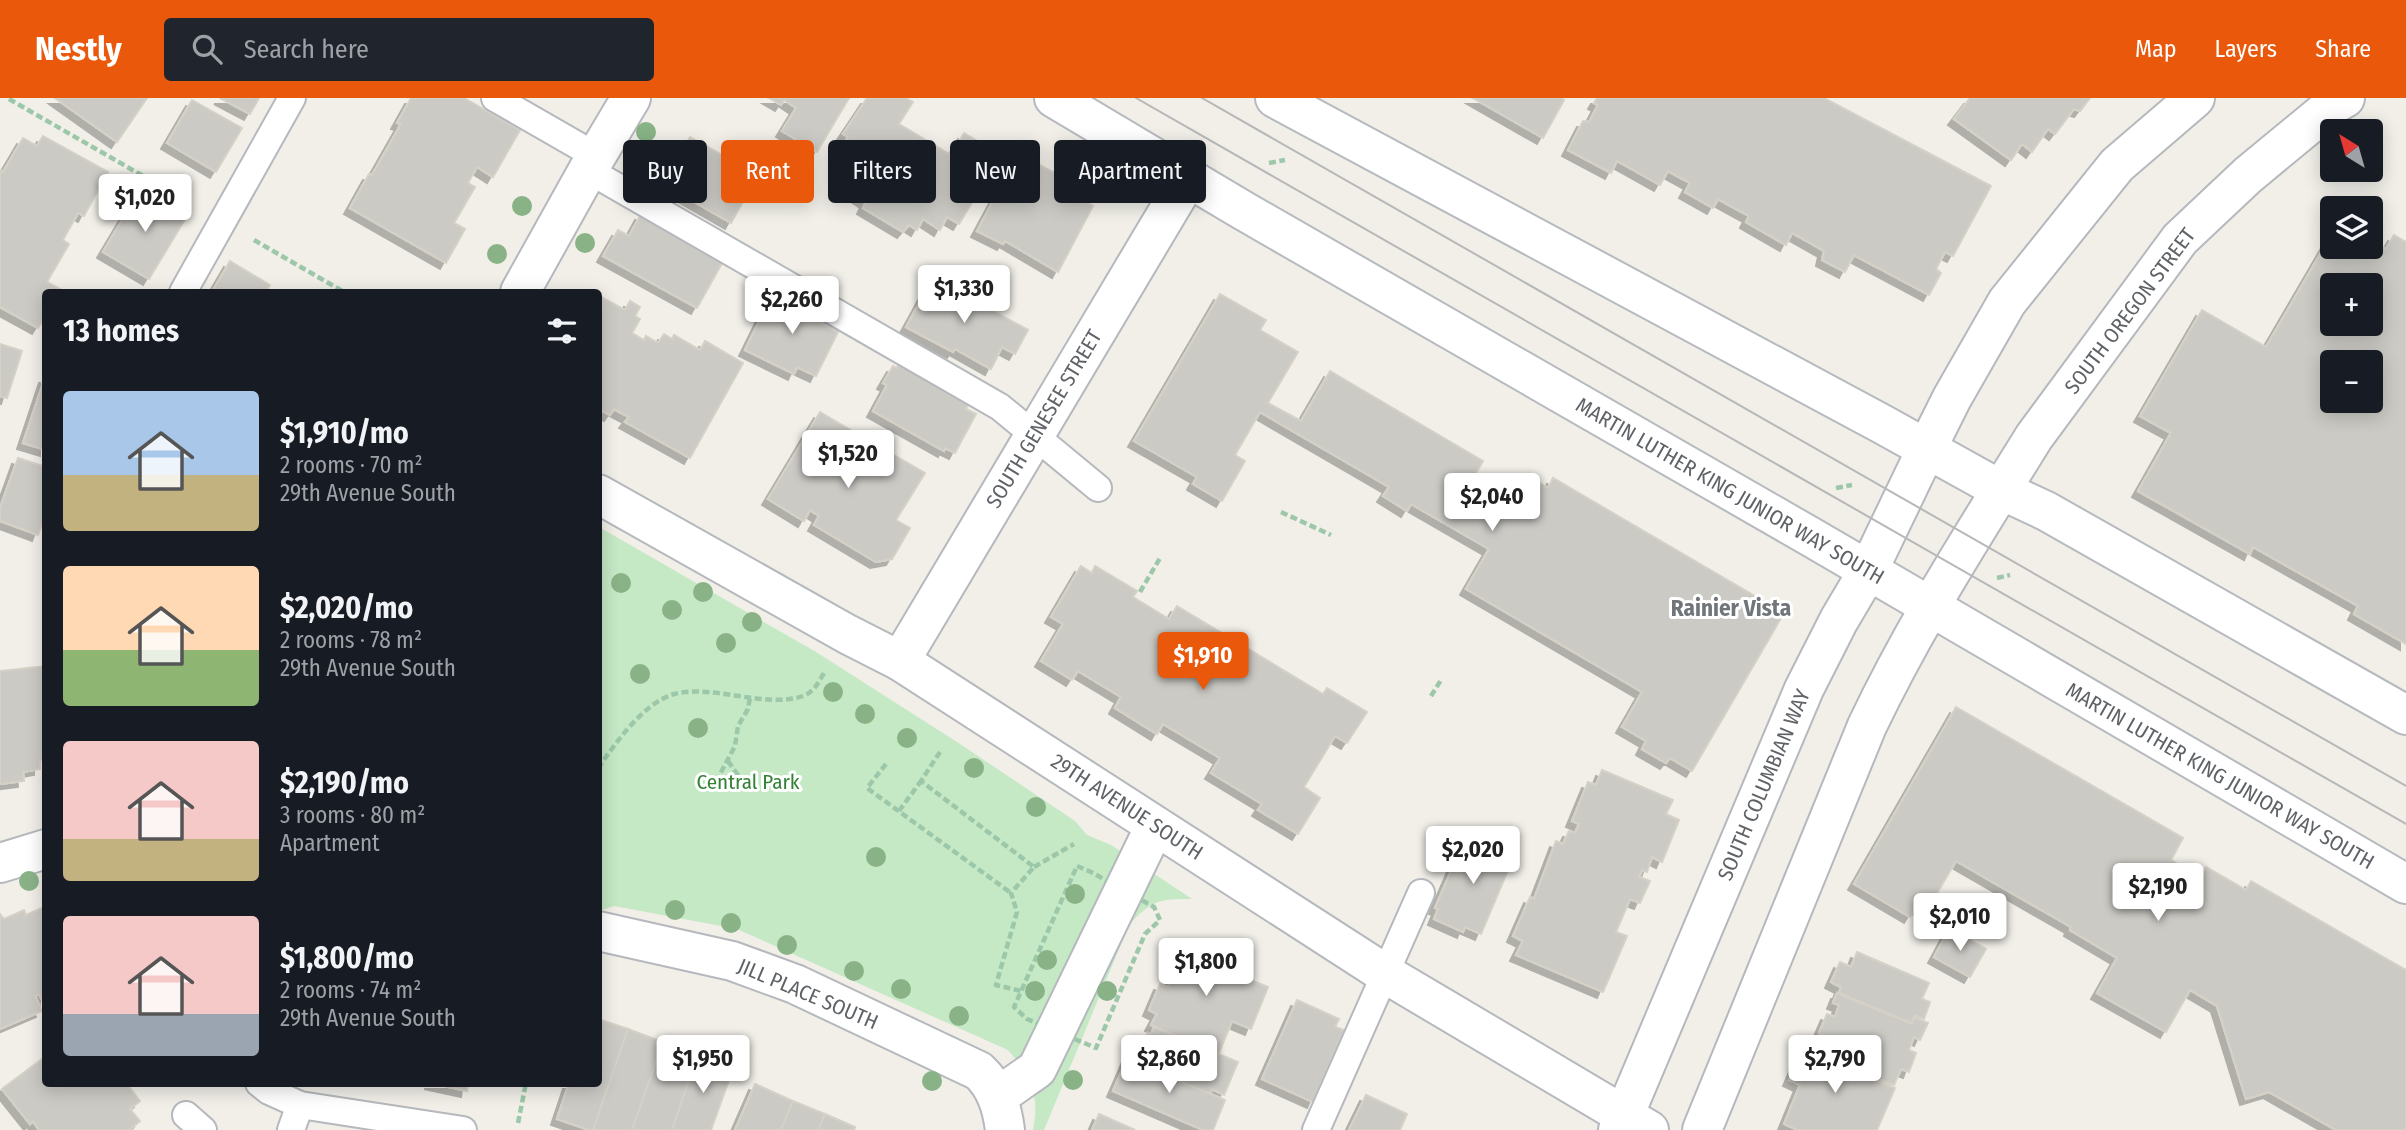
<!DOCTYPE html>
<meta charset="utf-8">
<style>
:root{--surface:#171b24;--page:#20242c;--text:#f1f3f6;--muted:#9ea1a6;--accent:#ea580c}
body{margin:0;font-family:"Fira Sans Condensed",sans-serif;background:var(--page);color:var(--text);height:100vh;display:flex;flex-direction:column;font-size:26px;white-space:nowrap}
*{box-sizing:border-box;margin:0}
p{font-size:23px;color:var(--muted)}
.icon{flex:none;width:38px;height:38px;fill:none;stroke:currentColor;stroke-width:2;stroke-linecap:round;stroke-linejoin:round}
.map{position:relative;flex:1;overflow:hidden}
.drawer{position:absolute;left:42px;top:191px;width:560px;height:798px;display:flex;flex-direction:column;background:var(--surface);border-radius:7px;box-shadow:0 4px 18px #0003}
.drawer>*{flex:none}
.hud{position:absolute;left:623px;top:42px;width:665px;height:63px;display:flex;gap:14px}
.needle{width:46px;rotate:323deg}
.fabs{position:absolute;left:2320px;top:21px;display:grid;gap:14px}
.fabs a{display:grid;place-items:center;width:63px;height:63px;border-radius:7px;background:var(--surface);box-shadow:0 4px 18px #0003;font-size:35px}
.price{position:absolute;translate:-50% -60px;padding:0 16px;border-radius:7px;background:#fff;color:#222;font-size:23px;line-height:46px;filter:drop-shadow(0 2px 4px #0008)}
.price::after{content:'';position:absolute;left:50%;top:42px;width:21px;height:16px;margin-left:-10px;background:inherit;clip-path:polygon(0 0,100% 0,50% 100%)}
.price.on{background:var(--accent);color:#fff}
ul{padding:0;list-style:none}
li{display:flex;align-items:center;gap:21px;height:175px;padding:0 21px}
li span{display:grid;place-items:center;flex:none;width:196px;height:140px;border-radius:7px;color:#555}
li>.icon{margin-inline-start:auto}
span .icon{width:84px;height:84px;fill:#fffc;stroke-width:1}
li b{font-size:30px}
h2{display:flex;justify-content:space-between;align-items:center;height:84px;padding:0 21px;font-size:30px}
.tag{padding:0 24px;border-radius:7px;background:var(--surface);box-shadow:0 4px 18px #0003;font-size:24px;line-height:63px}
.tag.on{background:var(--accent);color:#fff}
header{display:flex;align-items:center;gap:42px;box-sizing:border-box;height:98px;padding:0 35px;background:var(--accent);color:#fff}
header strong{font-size:33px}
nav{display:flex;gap:38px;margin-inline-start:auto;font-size:24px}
.search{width:490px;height:63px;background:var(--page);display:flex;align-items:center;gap:18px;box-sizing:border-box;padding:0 24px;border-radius:7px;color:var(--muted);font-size:26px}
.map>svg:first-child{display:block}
.green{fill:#c5e8c5}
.building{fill:#cccac5;stroke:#d6d1c6;stroke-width:2;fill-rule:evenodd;filter:url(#shadow)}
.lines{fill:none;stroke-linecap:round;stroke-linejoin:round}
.service-casing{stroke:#b5b8bc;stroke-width:30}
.pedestrian-casing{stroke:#b5b8bc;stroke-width:42}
.minor-casing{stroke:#b5b8bc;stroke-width:42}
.tertiary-casing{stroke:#b5b8bc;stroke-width:42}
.secondary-casing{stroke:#b6babf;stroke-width:42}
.path{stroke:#9cc7a9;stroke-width:4.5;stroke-dasharray:7 3.5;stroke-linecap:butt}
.service{stroke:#fff;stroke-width:26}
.pedestrian{stroke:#fff;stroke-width:38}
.minor{stroke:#fff;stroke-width:38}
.tertiary{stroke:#fff;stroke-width:38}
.secondary{stroke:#fff;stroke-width:38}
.tram{stroke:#b6b7b8;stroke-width:2}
.tree{fill:#89b387}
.labels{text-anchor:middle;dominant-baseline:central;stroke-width:6;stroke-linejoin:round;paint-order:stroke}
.street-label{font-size:21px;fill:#5f6368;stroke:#fff}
.park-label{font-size:21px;fill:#348238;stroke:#fff}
.neighbourhood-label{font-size:23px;font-weight:bold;fill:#70757a;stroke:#fff}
</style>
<header>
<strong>Nestly</strong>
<div class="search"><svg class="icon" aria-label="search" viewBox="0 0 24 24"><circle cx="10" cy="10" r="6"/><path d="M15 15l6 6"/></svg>Search here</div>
<nav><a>Map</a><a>Layers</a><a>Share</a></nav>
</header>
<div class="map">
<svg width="2406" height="1032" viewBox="0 0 2406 1032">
<defs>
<filter id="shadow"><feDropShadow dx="-6" dy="6" stdDeviation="0" flood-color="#0004"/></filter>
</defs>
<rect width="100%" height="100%" fill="#f1efe8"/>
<path class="green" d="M 599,429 L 816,554 L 957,644 L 1075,723 L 1087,737 L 1111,747 L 1192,801 C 1158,801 1152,802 1129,827 L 1044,1032 L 1033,1032 C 1040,997 1031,978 1008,952 L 737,831 L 614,808 L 599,813 Z"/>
<g class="building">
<path d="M 55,0 L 147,0 L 117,44 Z"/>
<path d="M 220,0 L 259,0 L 250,16 Z"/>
<path d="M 411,0 L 464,0 L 520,32 L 493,79 L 477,69 L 468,85 L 475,89 L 454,125 L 465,131 L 446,165 L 350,110 L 369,76 L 372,77 L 401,26 L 397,25 Z"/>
<path d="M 769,0 L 849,0 L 817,54 L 782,33 L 796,10 L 784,2 L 781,7 Z"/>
<path d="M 867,0 L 905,0 L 913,4 L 899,26 L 951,57 L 964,35 L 1001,57 L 959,126 L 947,119 L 940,132 L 923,121 L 917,132 L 909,127 L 903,134 L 863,110 L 866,104 L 851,94 L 857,84 L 847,77 L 853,67 L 837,58 L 848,39 L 843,36 Z"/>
<path d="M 1473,0 L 1561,0 L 1564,2 L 1543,40 Z"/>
<path d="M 1597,0 L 1824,0 L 1991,88 L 1953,158 L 1945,154 L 1936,171 L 1941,175 L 1929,197 L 1854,157 L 1845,174 L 1822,162 L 1824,153 L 1792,135 L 1786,147 L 1746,124 L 1749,118 L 1718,101 L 1713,110 L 1685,94 L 1690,85 L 1668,73 L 1660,87 L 1617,63 L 1611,75 L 1568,52 L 1583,23 L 1589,24 L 1598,7 L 1594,5 Z"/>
<path d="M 1970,0 L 2090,0 L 2080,13 L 2074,11 L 2055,36 L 2048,31 L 2032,54 L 2022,46 L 2011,62 L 1954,21 Z"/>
<path d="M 192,2 L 242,30 L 216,74 L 167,45 Z"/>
<path d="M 43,38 L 108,74 L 84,118 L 78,115 L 63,142 L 69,146 L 47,184 L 60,191 L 58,194 L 46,194 L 46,217 L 38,230 L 0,209 L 0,72 L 3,74 L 23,40 L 37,48 Z"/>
<path d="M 690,39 L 758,77 L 731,125 L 663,86 Z"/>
<path d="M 1014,64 L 1032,74 L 1036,65 L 1080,89 L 1076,98 L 1093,108 L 1058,174 L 1005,143 L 1003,146 L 977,133 Z"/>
<path d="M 141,90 L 187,118 L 149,181 L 103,154 Z"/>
<path d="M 641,116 L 725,160 L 697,210 L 603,158 L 618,132 L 629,138 Z"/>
<path d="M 2333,134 L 2333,149 L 2371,149 L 2371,142 L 2386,151 L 2394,137 L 2406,144 L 2406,546 L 2354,516 L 2358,508 L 2253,449 L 2250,456 L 2138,393 L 2171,335 L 2140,318 L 2202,212 L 2266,249 ZM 2333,187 L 2371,187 L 2371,226 L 2333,226 ZM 2333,264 L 2371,264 L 2371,303 L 2333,303 Z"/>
<path d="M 230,163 L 270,187 L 266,194 L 212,194 Z"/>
<path d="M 933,180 L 1028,232 L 1015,256 L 1002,249 L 991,271 L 955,251 L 953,254 L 906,229 Z"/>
<path d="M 774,193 L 825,219 L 821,225 L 838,234 L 816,278 L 797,269 L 794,276 L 745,252 Z"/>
<path d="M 1220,196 L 1266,222 L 1260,232 L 1298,254 L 1268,305 L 1301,323 L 1330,273 L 1483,363 L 1473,380 L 1493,392 L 1487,403 L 1509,416 L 1530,379 L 1548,390 L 1553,380 L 1784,515 L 1692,673 L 1670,660 L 1666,665 L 1642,651 L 1646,643 L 1622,629 L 1642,594 L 1466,491 L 1489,451 L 1411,406 L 1407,413 L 1383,398 L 1389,389 L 1260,314 L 1235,357 L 1245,363 L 1222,403 L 1193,386 L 1197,379 L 1134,343 Z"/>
<path d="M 600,198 L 625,212 L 630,203 L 640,209 L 635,218 L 640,221 L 632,235 L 644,242 L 646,238 L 658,245 L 664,236 L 672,241 L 674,237 L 700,252 L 705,243 L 743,265 L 690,360 L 625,324 L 629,319 L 614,311 L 610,317 L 598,311 L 598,201 Z"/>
<path d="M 0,246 L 22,253 L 7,300 L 0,298 Z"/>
<path d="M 899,265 L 969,304 L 966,311 L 976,316 L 955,355 L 945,350 L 944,353 L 873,313 L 887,287 L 883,285 L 893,268 L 897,270 Z"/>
<path d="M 45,279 L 46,279 L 46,352 L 23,345 Z"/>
<path d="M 820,314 L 854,334 L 847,346 L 875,362 L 882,350 L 925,375 L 896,422 L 910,430 L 892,461 L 876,464 L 814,427 L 819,418 L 810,412 L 804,423 L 768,401 Z"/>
<path d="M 18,360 L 46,369 L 46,416 L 38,437 L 0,423 L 0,410 Z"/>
<path d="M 1081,468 L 1092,475 L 1095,468 L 1137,493 L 1133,499 L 1169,521 L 1177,508 L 1323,596 L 1327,590 L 1367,614 L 1347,645 L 1335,638 L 1304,689 L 1320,700 L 1298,736 L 1258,712 L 1262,706 L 1211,675 L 1220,660 L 1163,626 L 1157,636 L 1115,610 L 1121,599 L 1078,573 L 1072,582 L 1041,563 L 1063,526 L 1051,519 Z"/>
<path d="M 46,568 L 46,661 L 40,662 L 40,671 L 23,674 L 24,683 L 0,686 L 0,573 Z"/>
<path d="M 1956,609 L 2183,740 L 2171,762 L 2201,779 L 2206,769 L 2246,792 L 2251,783 L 2406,872 L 2406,1032 L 2336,1032 L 2269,994 L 2246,1001 L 2217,908 L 2190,892 L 2166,934 L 2097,895 L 2117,860 L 2070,832 L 2071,829 L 1956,763 L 1926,814 L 1916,809 L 1910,819 L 1854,786 Z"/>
<path d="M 1602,672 L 1673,702 L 1666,716 L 1679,722 L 1662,764 L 1652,759 L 1647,774 L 1642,772 L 1639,779 L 1650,783 L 1640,805 L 1630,801 L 1616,834 L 1627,838 L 1603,894 L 1516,857 L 1523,843 L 1513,838 L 1530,799 L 1534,801 L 1556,743 L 1563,746 L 1569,733 L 1575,735 L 1579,726 L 1572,723 L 1588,684 L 1596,687 Z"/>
<path d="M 1466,738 L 1514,758 L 1481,836 L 1465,829 L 1463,834 L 1434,821 L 1438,811 L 1435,810 Z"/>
<path d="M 46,808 L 46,903 L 43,904 L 39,896 L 35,898 L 42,913 L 0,931 L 0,816 L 4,821 L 24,812 L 26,817 Z"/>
<path d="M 1949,831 L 1986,851 L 1970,879 L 1934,859 Z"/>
<path d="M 1199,843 L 1235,859 L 1229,873 L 1268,889 L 1251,931 L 1232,923 L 1219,955 L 1151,927 L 1157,916 L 1149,912 L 1160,886 L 1168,889 L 1178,866 L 1175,864 L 1180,852 L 1191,849 L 1196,851 Z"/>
<path d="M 1857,854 L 1929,885 L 1922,901 L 1930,904 L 1924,921 L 1915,917 L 1911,925 L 1839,895 L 1841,889 L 1831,884 L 1840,864 L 1851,869 Z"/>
<path d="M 1837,895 L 1912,926 L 1914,919 L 1928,925 L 1920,942 L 1914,939 L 1909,952 L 1916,955 L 1909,974 L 1901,971 L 1894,987 L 1819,957 L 1827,938 L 1819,935 L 1827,916 L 1835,919 L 1839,907 L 1833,905 Z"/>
<path d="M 1297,902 L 1339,921 L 1335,929 L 1344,932 L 1313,1004 L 1262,981 Z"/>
<path d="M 598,921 L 628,931 L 593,1032 L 589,1032 L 557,1021 L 569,985 L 598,985 Z"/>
<path d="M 1154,929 L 1238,964 L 1224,997 L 1212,991 L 1210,996 L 1138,966 L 1140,960 L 1137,959 L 1148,935 L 1151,937 Z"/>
<path d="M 628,931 L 663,944 L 632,1032 L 593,1032 Z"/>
<path d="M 1808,938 L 1823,945 L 1818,957 L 1895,990 L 1877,1032 L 1798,1032 L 1784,1026 L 1800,987 L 1789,982 Z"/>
<path d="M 663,944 L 698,956 L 672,1032 L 632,1032 Z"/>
<path d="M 698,956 L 734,968 L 711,1032 L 672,1032 Z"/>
<path d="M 1129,956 L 1140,961 L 1138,966 L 1225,1002 L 1213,1032 L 1203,1032 L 1113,993 Z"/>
<path d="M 46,958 L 46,985 L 126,985 L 140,1003 L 130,1011 L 140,1023 L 129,1032 L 39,1032 L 33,1023 L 30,1026 L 2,991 Z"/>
<path d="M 430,985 L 468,985 L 467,993 Z"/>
<path d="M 755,986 L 793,1003 L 781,1032 L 735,1032 Z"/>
<path d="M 1366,997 L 1407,1016 L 1400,1032 L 1349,1032 Z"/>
<path d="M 793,1003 L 825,1016 L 818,1032 L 781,1032 Z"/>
<path d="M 825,1016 L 855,1029 L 854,1032 L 818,1032 Z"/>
<path d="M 1099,1016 L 1135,1032 L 1092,1032 Z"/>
</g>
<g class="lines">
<defs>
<g id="service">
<path d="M 495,0 L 596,58"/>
<path d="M 588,72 L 1000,309 L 1098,390"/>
<path d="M 183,194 L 292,0"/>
<path d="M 259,985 L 269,993 L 300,1007 L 463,1032"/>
<path d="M 186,1017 L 203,1032"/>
<path d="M 291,1032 L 300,1007"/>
<path d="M 1316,1032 L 1421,795"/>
</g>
<path id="pedestrian" d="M 997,999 L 1037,971 L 1155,728"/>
<g id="minor">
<path d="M 520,194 L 588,72 L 631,0"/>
<path d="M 1927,350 L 1952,300 L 2007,204 L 2117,67 L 2195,0"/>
<path d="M 2001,392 L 2034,339 L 2180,141 L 2248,77 L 2334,6 L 2345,0"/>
<path d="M 598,396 L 847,536 L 900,563 L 1384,875 L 1649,1032"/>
<path d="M 900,563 L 1188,80"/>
<path d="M 0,765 L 46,751"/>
<path d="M 598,833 L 732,863 L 795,886 L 979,973 C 996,989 1002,1009 1005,1032"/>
</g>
<g id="tertiary">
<path d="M 1618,1032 L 1804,591 L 1839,522 L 1868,473 L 1927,350"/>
<path d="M 1702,1032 L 1867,628 C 1906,546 1953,469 2001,392"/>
</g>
<g id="secondary">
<path d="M 1054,0 L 1244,113 L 1811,439 L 2406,786"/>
<path d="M 1275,0 L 1882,326 L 2001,392 L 2046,413 L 2406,617"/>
</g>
</defs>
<use href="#service" class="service-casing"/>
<use href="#pedestrian" class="pedestrian-casing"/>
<use href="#minor" class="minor-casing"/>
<use href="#tertiary" class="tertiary-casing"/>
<use href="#secondary" class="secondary-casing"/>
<g class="path">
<path d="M 9,1 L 190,105"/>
<path d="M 1269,65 L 1285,62"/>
<path d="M 254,142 L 344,194"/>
<path d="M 1836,390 L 1852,387"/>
<path d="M 1281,414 L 1331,437"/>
<path d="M 1997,480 L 2010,477"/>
<path d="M 1140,494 L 1160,460"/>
<path d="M 1431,598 L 1441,582"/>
<path d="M 940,654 L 921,683 L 1034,769 L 1011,795 L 1017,814 L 996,887 L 1021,893"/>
<path d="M 728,663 L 742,683"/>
<path d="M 886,666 L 867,690 L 1011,795"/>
<path d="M 598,670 C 616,645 643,605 674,596 C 713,586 766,611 803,598 C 814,594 818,585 824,575"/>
<path d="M 711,693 L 735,648 L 738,628 L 748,611 L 750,599"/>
<path d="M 899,713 L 921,683"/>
<path d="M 1077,768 L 1091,774 L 1154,809 L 1160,822 L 1145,836 L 1096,950 L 1027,921 L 1014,909 Z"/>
<path d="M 1034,769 L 1074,746"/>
<path d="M 518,1025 L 526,985"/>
</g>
<use href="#service" class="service"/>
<use href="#pedestrian" class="pedestrian"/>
<use href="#minor" class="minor"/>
<use href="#tertiary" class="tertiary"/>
<use href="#secondary" class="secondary"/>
<g class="tram">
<path d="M 1136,0 L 2406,726"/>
<path d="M 1202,0 L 2406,688"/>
</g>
</g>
<g class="tree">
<circle cx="646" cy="34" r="10"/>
<circle cx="522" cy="108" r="10"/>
<circle cx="585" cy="145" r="10"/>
<circle cx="497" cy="156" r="10"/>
<circle cx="621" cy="485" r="10"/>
<circle cx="703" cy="494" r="10"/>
<circle cx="672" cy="512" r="10"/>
<circle cx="752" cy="524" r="10"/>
<circle cx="726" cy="545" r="10"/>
<circle cx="640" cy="576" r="10"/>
<circle cx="833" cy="594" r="10"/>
<circle cx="865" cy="616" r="10"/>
<circle cx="698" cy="630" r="10"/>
<circle cx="907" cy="640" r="10"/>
<circle cx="974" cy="670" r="10"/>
<circle cx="1036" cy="709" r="10"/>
<circle cx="876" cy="759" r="10"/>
<circle cx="29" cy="783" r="10"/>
<circle cx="1075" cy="796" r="10"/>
<circle cx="675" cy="812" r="10"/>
<circle cx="731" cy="825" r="10"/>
<circle cx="787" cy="847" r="10"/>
<circle cx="1047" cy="862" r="10"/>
<circle cx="854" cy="873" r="10"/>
<circle cx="901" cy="891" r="10"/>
<circle cx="1035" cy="893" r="10"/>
<circle cx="1107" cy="893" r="10"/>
<circle cx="959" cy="918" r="10"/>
<circle cx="1073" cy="982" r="10"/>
<circle cx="932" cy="983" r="10"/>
</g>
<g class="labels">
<g class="street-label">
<text transform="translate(2130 213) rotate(-53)">SOUTH OREGON STREET</text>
<text transform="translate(1044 321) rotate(-59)">SOUTH GENESEE STREET</text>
<text transform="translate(1730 393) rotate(30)">MARTIN LUTHER KING JUNIOR WAY SOUTH</text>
<text transform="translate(2220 678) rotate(30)">MARTIN LUTHER KING JUNIOR WAY SOUTH</text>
<text transform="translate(1764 687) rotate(-67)">SOUTH COLUMBIAN WAY</text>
<text transform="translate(1127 709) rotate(33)">29TH AVENUE SOUTH</text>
<text transform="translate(808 896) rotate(23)">JILL PLACE SOUTH</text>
</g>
<g class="park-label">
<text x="748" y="684">Central Park</text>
</g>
<g class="neighbourhood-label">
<text x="1731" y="510">Rainier Vista</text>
</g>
</g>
</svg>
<div class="fabs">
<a><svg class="needle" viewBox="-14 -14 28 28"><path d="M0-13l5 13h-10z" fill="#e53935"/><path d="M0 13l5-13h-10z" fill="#9ea1a6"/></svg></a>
<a><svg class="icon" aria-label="layers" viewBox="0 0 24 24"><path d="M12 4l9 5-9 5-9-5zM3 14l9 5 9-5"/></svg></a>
<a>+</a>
<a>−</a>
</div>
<b class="price" style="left:145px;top:136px">$1,020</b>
<b class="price" style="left:964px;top:227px">$1,330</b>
<b class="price" style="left:792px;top:238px">$2,260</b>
<b class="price" style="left:848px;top:392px">$1,520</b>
<b class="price" style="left:1492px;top:435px">$2,040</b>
<b class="price on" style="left:1203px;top:594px">$1,910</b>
<b class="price" style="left:1473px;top:788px">$2,020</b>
<b class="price" style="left:2158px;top:825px">$2,190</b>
<b class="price" style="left:1960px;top:855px">$2,010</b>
<b class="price" style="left:1206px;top:900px">$1,800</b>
<b class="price" style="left:703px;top:997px">$1,950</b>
<b class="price" style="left:1169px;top:997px">$2,860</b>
<b class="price" style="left:1835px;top:997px">$2,790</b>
<div class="hud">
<a class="tag">Buy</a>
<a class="tag on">Rent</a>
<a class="tag">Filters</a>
<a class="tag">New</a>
<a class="tag">Apartment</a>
</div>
<section class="drawer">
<h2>13 homes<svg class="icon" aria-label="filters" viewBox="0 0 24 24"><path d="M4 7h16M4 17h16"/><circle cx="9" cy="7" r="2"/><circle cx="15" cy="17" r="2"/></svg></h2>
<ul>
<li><span style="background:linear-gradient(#a9c7e8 60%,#c2b280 0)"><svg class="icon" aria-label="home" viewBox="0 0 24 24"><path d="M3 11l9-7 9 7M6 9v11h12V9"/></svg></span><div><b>$1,910/mo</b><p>2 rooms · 70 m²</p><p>29th Avenue South</p></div></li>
<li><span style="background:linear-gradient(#ffd9b3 60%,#8fb573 0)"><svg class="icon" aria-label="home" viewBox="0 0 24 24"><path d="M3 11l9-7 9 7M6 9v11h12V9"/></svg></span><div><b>$2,020/mo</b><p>2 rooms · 78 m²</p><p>29th Avenue South</p></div></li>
<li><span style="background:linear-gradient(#f6c9c9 70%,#c2b280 0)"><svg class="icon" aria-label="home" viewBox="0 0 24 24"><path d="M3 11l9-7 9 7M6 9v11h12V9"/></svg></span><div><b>$2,190/mo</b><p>3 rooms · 80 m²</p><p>Apartment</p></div></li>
<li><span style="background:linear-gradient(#f6c9c9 70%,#9aa5b1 0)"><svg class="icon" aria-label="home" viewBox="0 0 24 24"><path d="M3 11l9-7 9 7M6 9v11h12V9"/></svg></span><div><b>$1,800/mo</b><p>2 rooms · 74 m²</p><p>29th Avenue South</p></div></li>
</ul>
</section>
</div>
